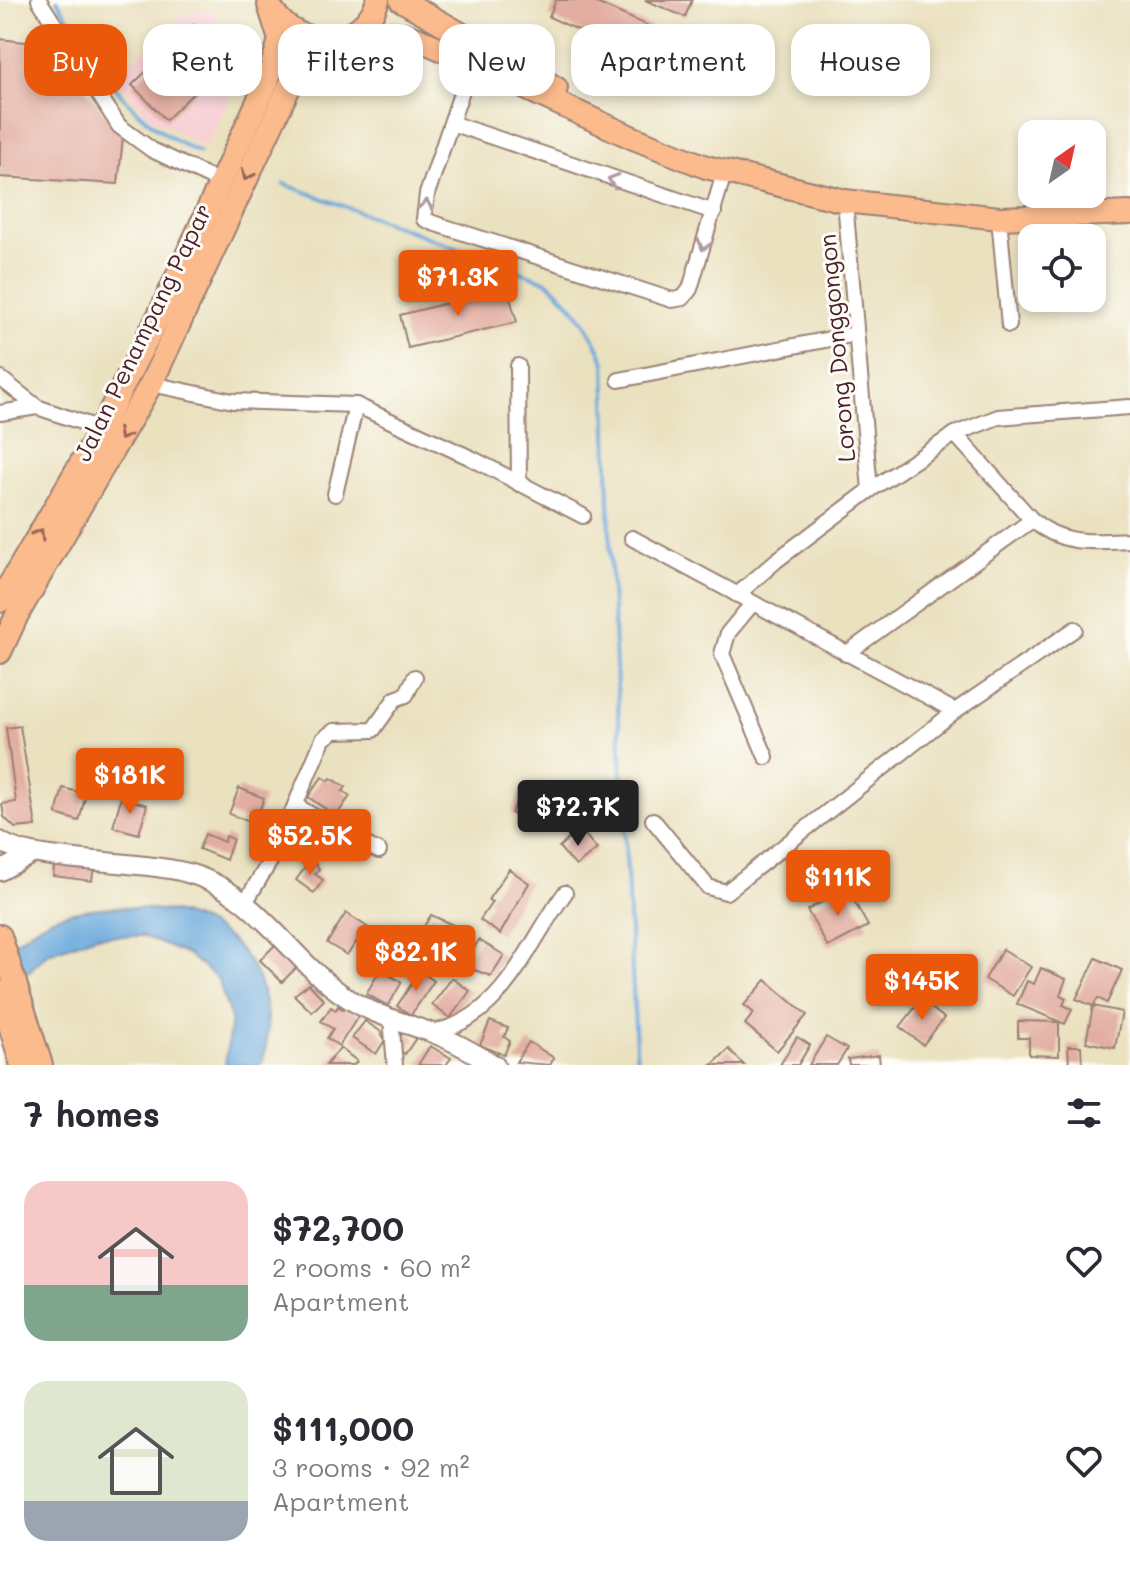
<!DOCTYPE html>
<meta charset="utf-8">
<style>
:root{--surface:#fff;--page:#f2f2f3;--text:#2b2b33;--muted:#7c7c81;--accent:#ea580c}
body{margin:0;font-family:Mali,sans-serif;background:var(--page);color:var(--text);height:100vh;display:flex;flex-direction:column;font-size:30px;white-space:nowrap}
*{box-sizing:border-box;margin:0}
p{font-size:26px;color:var(--muted)}
.icon{flex:none;width:44px;height:44px;fill:none;stroke:currentColor;stroke-width:2;stroke-linecap:round;stroke-linejoin:round}
.map{position:relative;height:1065px;overflow:hidden}
.drawer{display:flex;flex-direction:column;background:var(--surface);flex:1}
.drawer>*{flex:none}
.top-card{position:absolute;left:24px;top:24px;width:1082px;height:72px;display:flex;gap:16px}
.needle{width:52px;rotate:34deg}
.fabs{position:absolute;left:1018px;top:120px;display:grid;gap:16px}
.fabs a{display:grid;place-items:center;width:88px;height:88px;border-radius:16px;background:var(--surface);box-shadow:0 4px 12px #0003;font-size:40px}
.price{position:absolute;translate:-50% -68px;padding:0 18px;border-radius:8px;background:var(--accent);color:#fff;font-size:26px;line-height:52px;filter:drop-shadow(0 2px 4px #0008)}
.price::after{content:'';position:absolute;left:50%;top:48px;width:24px;height:18px;margin-left:-12px;background:inherit;clip-path:polygon(0 0,100% 0,50% 100%)}
.price.on{background:#222;color:#fff}
ul{padding:0;list-style:none}
li{display:flex;align-items:center;gap:24px;height:200px;padding:0 24px}
li span{display:grid;place-items:center;flex:none;width:224px;height:160px;border-radius:24px;color:#555}
li>.icon{margin-inline-start:auto}
span .icon{width:96px;height:96px;fill:#fffc;stroke-width:1}
li b{font-size:34px}
h2{display:flex;justify-content:space-between;align-items:center;height:96px;padding:0 24px;font-size:34px}
.tag{padding:0 28px;border-radius:24px;background:var(--surface);box-shadow:0 4px 12px #0003;font-size:28px;line-height:72px}
.tag.on{background:var(--accent);color:#fff}
.map>svg:first-child{display:block}
.built{fill:#f7cfd4}
.water{fill:#68a7db;stroke:#596383;stroke-width:2}
.lines{fill:none;stroke-linecap:round;stroke-linejoin:round}
.stream{stroke:#68a7db;stroke-width:4}
.building{fill:#e3aea2}
.minor-casing{stroke:#9a8075;stroke-width:18}
.tertiary-casing{stroke:#9a8075;stroke-width:22}
.primary-casing{stroke:#9a8075;stroke-width:26}
.minor{stroke:#fff;stroke-width:14}
.tertiary{stroke:#fff;stroke-width:18}
.primary{stroke:#fbbb8d;stroke-width:22}
.oneway{stroke:#9a6557}
.oneway2{stroke:#ae9aa0}
.labels{text-anchor:middle;dominant-baseline:central;stroke-width:6;stroke-linejoin:round;paint-order:stroke}
.street-label{font-size:24px;fill:#4a1f2b;stroke:#fdfcf7}
</style>
<div class="map">
<svg width="1130" height="1065" viewBox="0 0 1130 1065">
<rect width="100%" height="100%" fill="#fdfcf7"/>
<filter id="ink" filterUnits="userSpaceOnUse"><feTurbulence type="fractalNoise" baseFrequency=".0125" numOctaves="2"/><feDisplacementMap in="SourceGraphic" scale="16" xChannelSelector="R" yChannelSelector="G"/><feConvolveMatrix kernelMatrix="1 2 1 2 8 2 1 2 1" color-interpolation-filters="sRGB"/></filter>
<filter id="wash" filterUnits="userSpaceOnUse"><feTurbulence type="fractalNoise" baseFrequency=".006" numOctaves="4" result="noise"/><feDisplacementMap in="SourceGraphic" scale="32" xChannelSelector="R" yChannelSelector="G"/><feGaussianBlur stdDeviation="1.8" result="paint"/><feColorMatrix in="noise" values="0 0 0 0 0 0 0 0 0 0 0 0 0 0 0 0 0 1.4 0 .05"/><feComposite in="paint" operator="in"/></filter>
<g filter="url(#wash)">
<rect width="100%" height="100%" fill="#eae1bf"/>
<path class="built" d="M 210,8 L 250,56 L 206,147 L 151,119 L 115,77 L 181,17 Z"/>
<path class="water" d="M 113,907 C 131,908 151,908 169,911 C 247,926 281,992 262,1065 L 225,1065 L 231,1019 L 218,979 L 188,955 L 143,936 L 96,936 L 48,953 L 0,999 L 0,954 C 47,918 53,911 113,907 Z"/>
<g class="lines">
<g class="stream">
<path d="M 57,0 C 94,61 130,124 199,152"/>
<path d="M 284,184 L 548,282 C 575,306 592,329 605,363 L 611,571 L 637,1065"/>
</g>
</g>
<g id="blocks">
<g class="building">
<path d="M 556,0 L 590,0 L 676,38 L 663,68 L 549,17 Z"/>
<path d="M 645,0 L 692,0 L 685,17 Z"/>
<path d="M 194,25 L 228,59 L 166,120 L 132,85 Z"/>
<path d="M 0,39 L 50,45 L 123,137 L 118,184 L 0,177 Z"/>
<path d="M 507,288 L 517,322 L 408,348 L 400,315 Z"/>
<path d="M 20,726 L 36,826 L 15,828 L 4,817 L 2,804 L 16,802 L 6,728 Z"/>
<path d="M 322,777 L 329,781 L 331,778 L 346,787 L 343,791 L 350,796 L 336,816 L 308,797 Z"/>
<path d="M 525,785 L 559,800 L 545,829 L 511,813 Z"/>
<path d="M 63,788 L 86,794 L 79,821 L 56,814 Z"/>
<path d="M 239,788 L 264,798 L 255,824 L 229,814 Z"/>
<path d="M 121,798 L 147,805 L 139,834 L 113,827 Z"/>
<path d="M 580,829 L 597,849 L 576,866 L 559,847 Z"/>
<path d="M 205,834 L 224,842 L 226,836 L 233,839 L 226,860 L 199,849 Z"/>
<path d="M 312,858 L 319,869 L 315,874 L 323,880 L 314,893 L 296,880 Z"/>
<path d="M 55,860 L 94,865 L 92,881 L 53,876 Z"/>
<path d="M 509,869 L 529,883 L 500,934 L 480,920 L 492,902 L 488,900 Z"/>
<path d="M 847,888 L 868,926 L 828,947 L 807,910 Z"/>
<path d="M 346,913 L 384,938 L 375,952 L 357,941 L 347,955 L 327,943 Z"/>
<path d="M 431,915 L 464,930 L 446,958 L 416,939 Z"/>
<path d="M 479,940 L 504,955 L 491,976 L 463,966 Z"/>
<path d="M 275,945 L 297,967 L 282,982 L 260,960 Z"/>
<path d="M 1003,949 L 1031,967 L 1013,996 L 985,979 Z"/>
<path d="M 1096,958 L 1122,970 L 1107,1003 L 1098,998 L 1093,1006 L 1076,999 Z"/>
<path d="M 1041,968 L 1066,979 L 1060,995 L 1066,998 L 1063,1005 L 1072,1009 L 1065,1024 L 1017,1004 L 1027,981 L 1034,984 Z"/>
<path d="M 380,970 L 402,982 L 388,1006 L 366,994 Z"/>
<path d="M 420,971 L 434,981 L 411,1015 L 397,1006 Z"/>
<path d="M 452,978 L 470,991 L 450,1018 L 432,1005 Z"/>
<path d="M 766,980 L 807,1015 L 777,1051 L 745,1024 L 754,1013 L 744,1005 Z"/>
<path d="M 309,984 L 324,1000 L 312,1012 L 294,995 Z"/>
<path d="M 921,1000 L 944,1018 L 923,1045 L 900,1027 Z"/>
<path d="M 338,1006 L 343,1010 L 345,1006 L 359,1015 L 339,1046 L 327,1038 L 333,1029 L 321,1021 L 331,1007 L 336,1010 Z"/>
<path d="M 1093,1006 L 1122,1012 L 1115,1048 L 1086,1042 Z"/>
<path d="M 365,1021 L 380,1031 L 385,1040 L 376,1054 L 352,1038 Z"/>
<path d="M 490,1021 L 508,1028 L 504,1037 L 510,1041 L 504,1055 L 480,1045 Z"/>
<path d="M 1018,1021 L 1059,1022 L 1059,1056 L 1029,1055 L 1029,1038 L 1018,1038 Z"/>
<path d="M 404,1030 L 416,1038 L 405,1054 L 395,1047 Z"/>
<path d="M 797,1037 L 810,1045 L 798,1065 L 780,1065 Z"/>
<path d="M 826,1037 L 847,1049 L 837,1065 L 809,1065 Z"/>
<path d="M 529,1042 L 554,1058 L 550,1065 L 516,1062 Z"/>
<path d="M 430,1046 L 451,1058 L 446,1065 L 418,1065 Z"/>
<path d="M 1068,1046 L 1081,1046 L 1082,1065 L 1069,1065 Z"/>
<path d="M 340,1048 L 357,1061 L 354,1065 L 326,1065 Z"/>
<path d="M 729,1049 L 744,1065 L 712,1065 Z"/>
<path d="M 879,1055 L 880,1065 L 849,1065 L 848,1059 Z"/>
</g>
</g>
</g>
<g filter="url(#ink)">
<use href="#blocks" fill-opacity="0" stroke="#9a8075" stroke-width="2"/>
<g class="lines">
<defs>
<g id="minor">
<path d="M 39,0 L 119,126 L 152,150 L 218,181"/>
<path d="M 471,64 L 427,194 L 424,219 L 433,223 L 672,300 L 683,298 L 690,289 L 725,170"/>
<path d="M 454,124 L 714,212"/>
<path d="M 845,201 L 870,490"/>
<path d="M 999,218 L 1009,325"/>
<path d="M 518,366 L 519,484"/>
<path d="M 0,378 L 37,407"/>
<path d="M 619,380 L 856,334"/>
<path d="M 151,384 L 233,401 L 356,405 L 471,458 L 583,516"/>
<path d="M 0,413 L 37,407 L 101,429"/>
<path d="M 955,434 L 998,417 L 1130,407"/>
<path d="M 335,494 L 356,405"/>
<path d="M 1032,520 C 1063,546 1091,542 1130,540"/>
<path d="M 632,538 L 955,711"/>
<path d="M 737,595 L 777,560 L 870,490 L 955,434 L 1032,520 L 846,654"/>
<path d="M 752,604 L 728,633 L 722,654 L 766,757"/>
<path d="M 295,805 L 348,837 L 379,851"/>
<path d="M 653,820 L 708,887 L 726,892 L 955,711 L 1075,629"/>
<path d="M 246,901 L 275,853 L 323,739 L 334,731 L 373,730 L 395,699 L 406,695 L 415,677"/>
<path d="M 391,1019 L 395,1065"/>
<path d="M 433,1032 C 503,1019 527,945 565,893"/>
</g>
<g id="tertiary">
<path d="M 0,841 C 30,863 140,860 184,872 C 257,890 287,958 346,997 C 371,1014 402,1022 430,1032 C 453,1040 474,1053 495,1065"/>
<path d="M 0,871 L 32,854"/>
</g>
<g id="primary">
<path d="M 401,0 L 556,88"/>
<path d="M 273,11 C 299,51 363,49 378,0"/>
<path d="M 355,31 L 404,34 L 432,45 L 631,137 L 706,167 L 845,201 L 999,218 L 1130,213"/>
<path d="M 319,67 L 343,51 L 387,44"/>
<path d="M 0,601 L 101,429 L 162,309 L 267,82 L 280,40 L 269,5"/>
<path d="M 0,652 L 17,615 L 151,384 L 291,83 L 333,40"/>
<path d="M 0,936 L 41,1065"/>
<path d="M 0,992 L 22,1065"/>
</g>
</defs>
<use href="#minor" class="minor-casing"/>
<use href="#tertiary" class="tertiary-casing"/>
<use href="#primary" class="primary-casing"/>
<use href="#minor" class="minor"/>
<use href="#tertiary" class="tertiary"/>
<use href="#primary" class="primary"/>
</g>
<defs><path id="oneway-chevron" d="M-2-3.5L2.5 0L-2 3.5" fill="none" stroke-width="1.6" stroke-linecap="round" stroke-linejoin="round" transform="scale(2)"/></defs>
<g class="oneway">
<use href="#oneway-chevron" transform="translate(247 175) rotate(115)"/>
<use href="#oneway-chevron" transform="translate(123 435) rotate(119)"/>
<use href="#oneway-chevron" transform="translate(39 534) rotate(-59)"/>
</g>
<g class="oneway2">
<use href="#oneway-chevron" transform="translate(613 180) rotate(-162)"/>
<use href="#oneway-chevron" transform="translate(426 205) rotate(-81)"/>
<use href="#oneway-chevron" transform="translate(704 245) rotate(106)"/>
</g>
</g>
<g class="labels">
<g class="street-label">
<text transform="translate(142 332) rotate(-64)">Jalan Penampang Papar</text>
<text transform="translate(836 348) rotate(-95)">Lorong Donggongon</text>
</g>
</g>
</svg>
<div class="fabs">
<a><svg class="needle" viewBox="-14 -14 28 28"><path d="M0-13l5 13h-10z" fill="#e53935"/><path d="M0 13l5-13h-10z" fill="#7c7c81"/></svg></a>
<a><svg class="icon" aria-label="locate" viewBox="0 0 24 24"><circle cx="12" cy="12" r="6"/><path d="M12 2v4M12 18v4M2 12h4M18 12h4"/></svg></a>
</div>
<b class="price" style="left:458px;top:318px">$71.3K</b>
<b class="price" style="left:130px;top:816px">$181K</b>
<b class="price on" style="left:578px;top:848px">$72.7K</b>
<b class="price" style="left:310px;top:877px">$52.5K</b>
<b class="price" style="left:838px;top:918px">$111K</b>
<b class="price" style="left:416px;top:993px">$82.1K</b>
<b class="price" style="left:922px;top:1022px">$145K</b>
<div class="top-card">
<a class="tag on">Buy</a>
<a class="tag">Rent</a>
<a class="tag">Filters</a>
<a class="tag">New</a>
<a class="tag">Apartment</a>
<a class="tag">House</a>
</div>
</div>
<section class="drawer">
<h2>7 homes<svg class="icon" aria-label="filters" viewBox="0 0 24 24"><path d="M4 7h16M4 17h16"/><circle cx="9" cy="7" r="2"/><circle cx="15" cy="17" r="2"/></svg></h2>
<ul>
<li><span style="background:linear-gradient(#f6c9c9 65%,#7fa58c 0)"><svg class="icon" aria-label="home" viewBox="0 0 24 24"><path d="M3 11l9-7 9 7M6 9v11h12V9"/></svg></span><div><b>$72,700</b><p>2 rooms · 60 m²</p><p>Apartment</p></div><svg class="icon" aria-label="heart" viewBox="0 0 24 24"><path d="M12 20l-8-8c-3-5 5-10 8-4 3-6 11-1 8 4z"/></svg></li>
<li><span style="background:linear-gradient(#dfe7d0 75%,#9aa5b1 0)"><svg class="icon" aria-label="home" viewBox="0 0 24 24"><path d="M3 11l9-7 9 7M6 9v11h12V9"/></svg></span><div><b>$111,000</b><p>3 rooms · 92 m²</p><p>Apartment</p></div><svg class="icon" aria-label="heart" viewBox="0 0 24 24"><path d="M12 20l-8-8c-3-5 5-10 8-4 3-6 11-1 8 4z"/></svg></li>
</ul>
</section>
